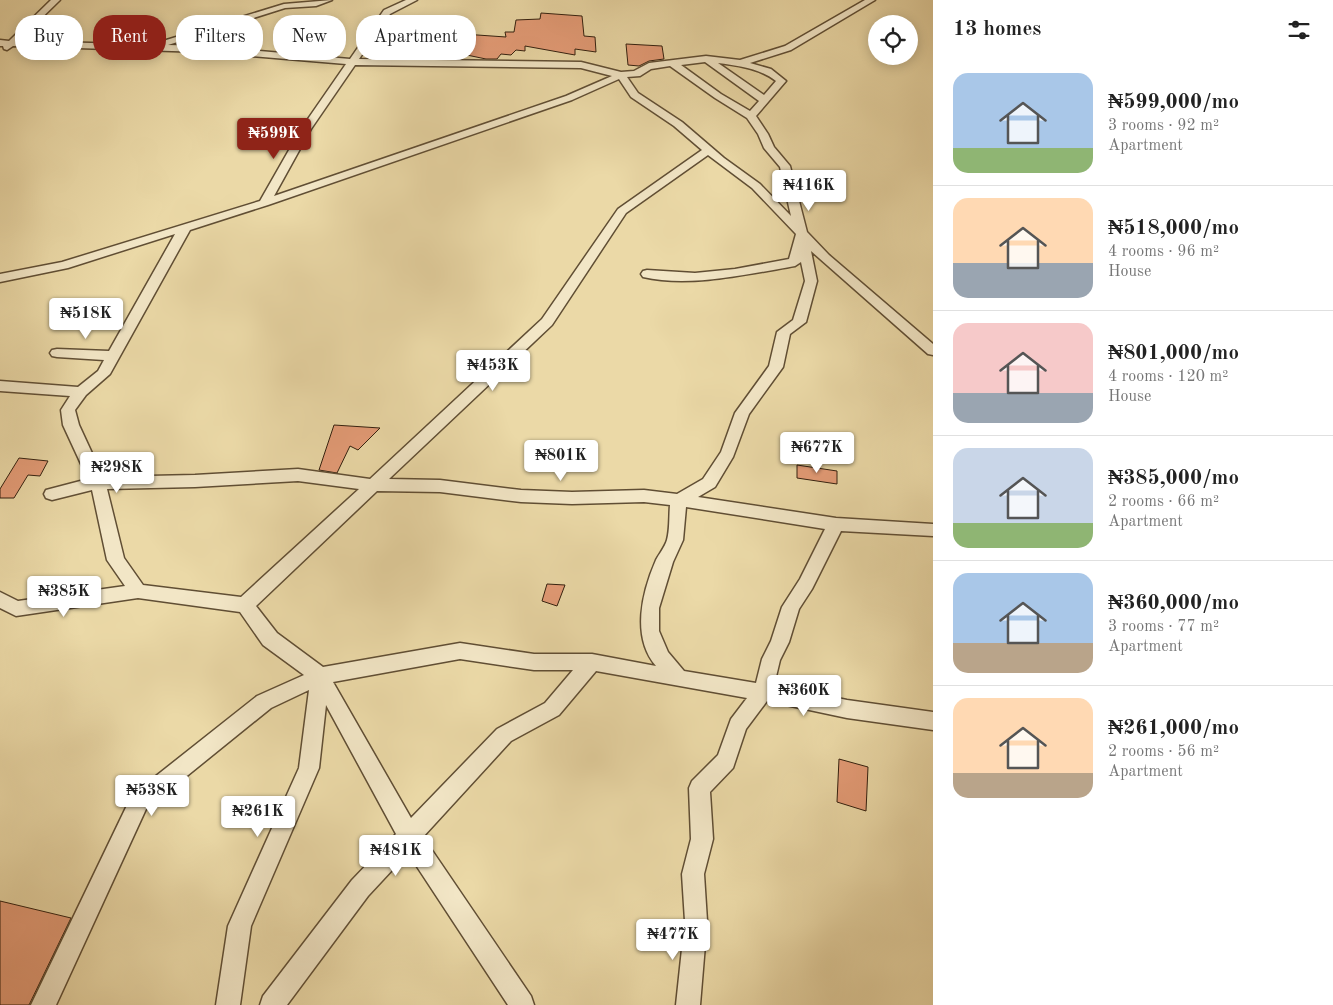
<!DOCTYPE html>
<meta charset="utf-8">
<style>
:root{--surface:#fff;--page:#f2f2f2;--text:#222;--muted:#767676;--line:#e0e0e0;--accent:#8f2418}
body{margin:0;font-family:"Old Standard TT",serif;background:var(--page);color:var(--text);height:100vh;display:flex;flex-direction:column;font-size:19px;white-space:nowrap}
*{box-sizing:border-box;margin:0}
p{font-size:16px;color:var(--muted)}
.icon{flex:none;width:28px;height:28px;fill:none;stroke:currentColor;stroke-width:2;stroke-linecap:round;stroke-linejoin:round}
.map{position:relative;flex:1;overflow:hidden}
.details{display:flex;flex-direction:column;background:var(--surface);width:400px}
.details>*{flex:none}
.top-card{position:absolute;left:15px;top:15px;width:475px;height:45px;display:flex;gap:10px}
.tools{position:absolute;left:868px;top:15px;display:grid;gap:10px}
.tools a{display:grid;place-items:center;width:50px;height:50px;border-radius:50%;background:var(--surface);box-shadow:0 2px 12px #0003;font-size:25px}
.price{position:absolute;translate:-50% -42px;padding:0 11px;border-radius:5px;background:#fff;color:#222;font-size:16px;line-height:32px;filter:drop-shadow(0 1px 2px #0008)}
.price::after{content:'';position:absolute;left:50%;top:30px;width:15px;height:11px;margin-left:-8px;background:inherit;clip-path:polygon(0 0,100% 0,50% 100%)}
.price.active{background:var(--accent);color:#fff}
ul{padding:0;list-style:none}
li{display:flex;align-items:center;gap:15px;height:125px;padding:0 20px}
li+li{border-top:1px solid var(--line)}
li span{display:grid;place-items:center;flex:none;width:140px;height:100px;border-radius:15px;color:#555}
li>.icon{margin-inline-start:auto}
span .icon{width:60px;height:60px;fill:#fffc;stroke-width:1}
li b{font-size:21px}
h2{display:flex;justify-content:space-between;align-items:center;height:60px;padding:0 20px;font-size:21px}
.chip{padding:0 18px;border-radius:20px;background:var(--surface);box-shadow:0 2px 12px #0003;font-size:18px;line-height:45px}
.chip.active{background:var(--accent);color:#fff}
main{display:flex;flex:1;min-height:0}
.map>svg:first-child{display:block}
.building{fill:#e59c77;stroke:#321f0e}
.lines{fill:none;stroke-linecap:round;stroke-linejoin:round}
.minor-casing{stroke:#604e34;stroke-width:3}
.minor{fill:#f2e6c6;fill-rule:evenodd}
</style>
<main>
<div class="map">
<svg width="933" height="1005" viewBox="0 0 933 1005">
<rect width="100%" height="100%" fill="#ebd9a7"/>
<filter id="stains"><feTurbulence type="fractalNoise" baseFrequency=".004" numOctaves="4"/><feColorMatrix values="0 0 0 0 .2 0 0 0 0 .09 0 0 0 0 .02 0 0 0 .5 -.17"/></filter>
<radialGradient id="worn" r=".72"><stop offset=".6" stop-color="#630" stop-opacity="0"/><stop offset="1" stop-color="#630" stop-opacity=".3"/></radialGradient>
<g class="building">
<path d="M 541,13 L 582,16 L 584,36 L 595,37 L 596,52 L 575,49 L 575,55 L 525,46 L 525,51 L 516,50 L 511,55 L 501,54 L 497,59 L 486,59 L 462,54 L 460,57 L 408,47 L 434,22 L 468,28 L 463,34 L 506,37 L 505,32 L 514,32 L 516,20 L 540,19 Z"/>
<path d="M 626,44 L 662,46 L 664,59 L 649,61 L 639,66 L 628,65 Z"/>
<path d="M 334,425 L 380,428 L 358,450 L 350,446 L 337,473 L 319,470 Z"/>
<path d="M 19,458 L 48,461 L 40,476 L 28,475 L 14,498 L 0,498 L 0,489 Z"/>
<path d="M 797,465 L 837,471 L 837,484 L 797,478 Z"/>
<path d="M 547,584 L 565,585 L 557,606 L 542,601 Z"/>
<path d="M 839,759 L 868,767 L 866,811 L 837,802 Z"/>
<path d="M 0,901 L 71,918 L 29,1005 L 0,1005 Z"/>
</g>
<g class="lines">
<defs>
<path id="minor" d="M 51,0 L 60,0 L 18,41 L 164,45 L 162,43 L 163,41 L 284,4 L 332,0 L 316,6 L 285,8 L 168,45 L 204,46 L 350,59 L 384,10 L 406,0 L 417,0 L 390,14 L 359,59 L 581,62 L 621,72 L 634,71 L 649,63 L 706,56 L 740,60 L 785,46 L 865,0 L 875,0 L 791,50 L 750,63 L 771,69 L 786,81 L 756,116 L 768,134 L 774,147 L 790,166 L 807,232 L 829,255 L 933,344 L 933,355 L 928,354 L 811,251 L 817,281 L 806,322 L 790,334 L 783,367 L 749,414 L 733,457 L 715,487 L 698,497 L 836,518 L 933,524 L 933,536 L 841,531 L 812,589 L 799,609 L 789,642 L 780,660 L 774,685 L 847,700 L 933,712 L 933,730 L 847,718 L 767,701 L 746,729 L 733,768 L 710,792 L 713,839 L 704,874 L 707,921 L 700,1005 L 676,1005 L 685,921 L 682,874 L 691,839 L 689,788 L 692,781 L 718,755 L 731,719 L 747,698 L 596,671 L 559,715 L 511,741 L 423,837 L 531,996 L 534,1005 L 508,1005 L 408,853 L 368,896 L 287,1005 L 260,1005 L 263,996 L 352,880 L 396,834 L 326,705 L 319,768 L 251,926 L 240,1005 L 216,1005 L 228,926 L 299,768 L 309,690 L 271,708 L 146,809 L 56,1005 L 31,1005 L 132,795 L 257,696 L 304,675 L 263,645 L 240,612 L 138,598 L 16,616 L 0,608 L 0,592 L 18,601 L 125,586 L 107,560 L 92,490 L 52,500 L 46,498 L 44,494 L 46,490 L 88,479 L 63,425 L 61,410 L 70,396 L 0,391 L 0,381 L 78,387 L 98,371 L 104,360 L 57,357 L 52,356 L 50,353 L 52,350 L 57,349 L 109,351 L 175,234 L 68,268 L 0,282 L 0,274 L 62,262 L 260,201 L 301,129 L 346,64 L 204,52 L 13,46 L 7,50 L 4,49 L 3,46 L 0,46 L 0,40 L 9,41 ZM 705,62 L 759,101 L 750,111 L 721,94 L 681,65 ZM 718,63 C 739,66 759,68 776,81 L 764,95 ZM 355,65 L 581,68 L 612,76 L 566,96 L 274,196 L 311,129 ZM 670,66 L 715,98 L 747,118 L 758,134 L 764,148 L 780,167 L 791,216 L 760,184 L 724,158 L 682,122 L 638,93 L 627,77 L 640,76 L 651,69 ZM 619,79 L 631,97 L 674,126 L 702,150 L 618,209 L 542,319 L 370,479 L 298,469 L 195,475 L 103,477 L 79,425 L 75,410 L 86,395 L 110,374 L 190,230 L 268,205 L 572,100 ZM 708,155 L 752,188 L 796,234 L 789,259 L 735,269 L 695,273 L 647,270 L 643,271 L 641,274 L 643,277 C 689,288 749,274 795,266 L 801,262 L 805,281 L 793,320 L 777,332 L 769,366 L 735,413 L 721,452 L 703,479 L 677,494 L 644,490 L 572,492 L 521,490 L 440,480 L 389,479 L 552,325 L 626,213 ZM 298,481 L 359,489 L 241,597 L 143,585 L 124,558 L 107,489 L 195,487 ZM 377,491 L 440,492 L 521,502 L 572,504 L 644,502 L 670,505 C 669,516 670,529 667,540 C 665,547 659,554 656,560 C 642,592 631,637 656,666 L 592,654 L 534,654 L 460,643 L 323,667 L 277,633 L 256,606 ZM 686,507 L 825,529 L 800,579 L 782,607 L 771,641 L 762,659 L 756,683 L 684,671 L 668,652 L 659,631 L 659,608 L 673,562 L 683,540 ZM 460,659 L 534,670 L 573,670 L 545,703 L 497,729 L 411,818 L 333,682 Z"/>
</defs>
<use href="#minor" class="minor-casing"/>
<use href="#minor" class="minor"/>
</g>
<rect width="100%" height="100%" filter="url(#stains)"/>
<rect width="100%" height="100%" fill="url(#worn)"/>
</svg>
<div class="tools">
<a><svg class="icon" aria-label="locate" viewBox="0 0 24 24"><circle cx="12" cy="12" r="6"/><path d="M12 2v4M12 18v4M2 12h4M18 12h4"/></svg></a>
</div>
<b class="price active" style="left:274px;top:160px">₦599K</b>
<b class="price" style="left:809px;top:212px">₦416K</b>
<b class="price" style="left:86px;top:340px">₦518K</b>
<b class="price" style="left:493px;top:392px">₦453K</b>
<b class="price" style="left:817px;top:474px">₦677K</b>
<b class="price" style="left:561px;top:482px">₦801K</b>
<b class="price" style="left:117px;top:494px">₦298K</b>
<b class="price" style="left:64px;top:618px">₦385K</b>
<b class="price" style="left:804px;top:717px">₦360K</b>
<b class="price" style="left:152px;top:817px">₦538K</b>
<b class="price" style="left:258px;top:838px">₦261K</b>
<b class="price" style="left:396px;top:877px">₦481K</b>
<b class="price" style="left:673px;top:961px">₦477K</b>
<div class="top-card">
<a class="chip">Buy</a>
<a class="chip active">Rent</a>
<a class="chip">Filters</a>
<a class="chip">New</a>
<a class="chip">Apartment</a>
</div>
</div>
<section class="details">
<h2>13 homes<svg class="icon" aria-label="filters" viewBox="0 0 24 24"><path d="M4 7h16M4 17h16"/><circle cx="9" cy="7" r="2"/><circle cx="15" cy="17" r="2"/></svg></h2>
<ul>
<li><span style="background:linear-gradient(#a9c7e8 75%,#8fb573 0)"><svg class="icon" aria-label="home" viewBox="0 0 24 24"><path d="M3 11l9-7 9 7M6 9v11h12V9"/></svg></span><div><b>₦599,000/mo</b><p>3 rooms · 92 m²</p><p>Apartment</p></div></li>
<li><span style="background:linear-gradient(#ffd9b3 65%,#9aa5b1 0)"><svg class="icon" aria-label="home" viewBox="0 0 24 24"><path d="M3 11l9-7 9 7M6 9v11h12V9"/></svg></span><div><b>₦518,000/mo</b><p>4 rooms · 96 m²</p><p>House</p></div></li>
<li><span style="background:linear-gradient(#f6c9c9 70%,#9aa5b1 0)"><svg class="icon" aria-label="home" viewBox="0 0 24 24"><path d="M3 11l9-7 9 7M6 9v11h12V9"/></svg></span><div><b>₦801,000/mo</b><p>4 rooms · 120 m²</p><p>House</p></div></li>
<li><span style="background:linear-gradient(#c9d6e8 75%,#8fb573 0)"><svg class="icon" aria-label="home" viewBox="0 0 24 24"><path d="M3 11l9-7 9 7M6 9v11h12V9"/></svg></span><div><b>₦385,000/mo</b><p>2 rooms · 66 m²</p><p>Apartment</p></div></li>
<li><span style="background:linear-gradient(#a9c7e8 70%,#b9a48a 0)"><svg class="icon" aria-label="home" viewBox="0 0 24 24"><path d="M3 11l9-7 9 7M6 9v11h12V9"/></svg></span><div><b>₦360,000/mo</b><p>3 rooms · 77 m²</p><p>Apartment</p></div></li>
<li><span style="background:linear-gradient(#ffd9b3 75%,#b9a48a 0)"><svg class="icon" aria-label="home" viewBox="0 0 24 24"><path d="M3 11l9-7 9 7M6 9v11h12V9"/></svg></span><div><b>₦261,000/mo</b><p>2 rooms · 56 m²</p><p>Apartment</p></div></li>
</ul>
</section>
</main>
